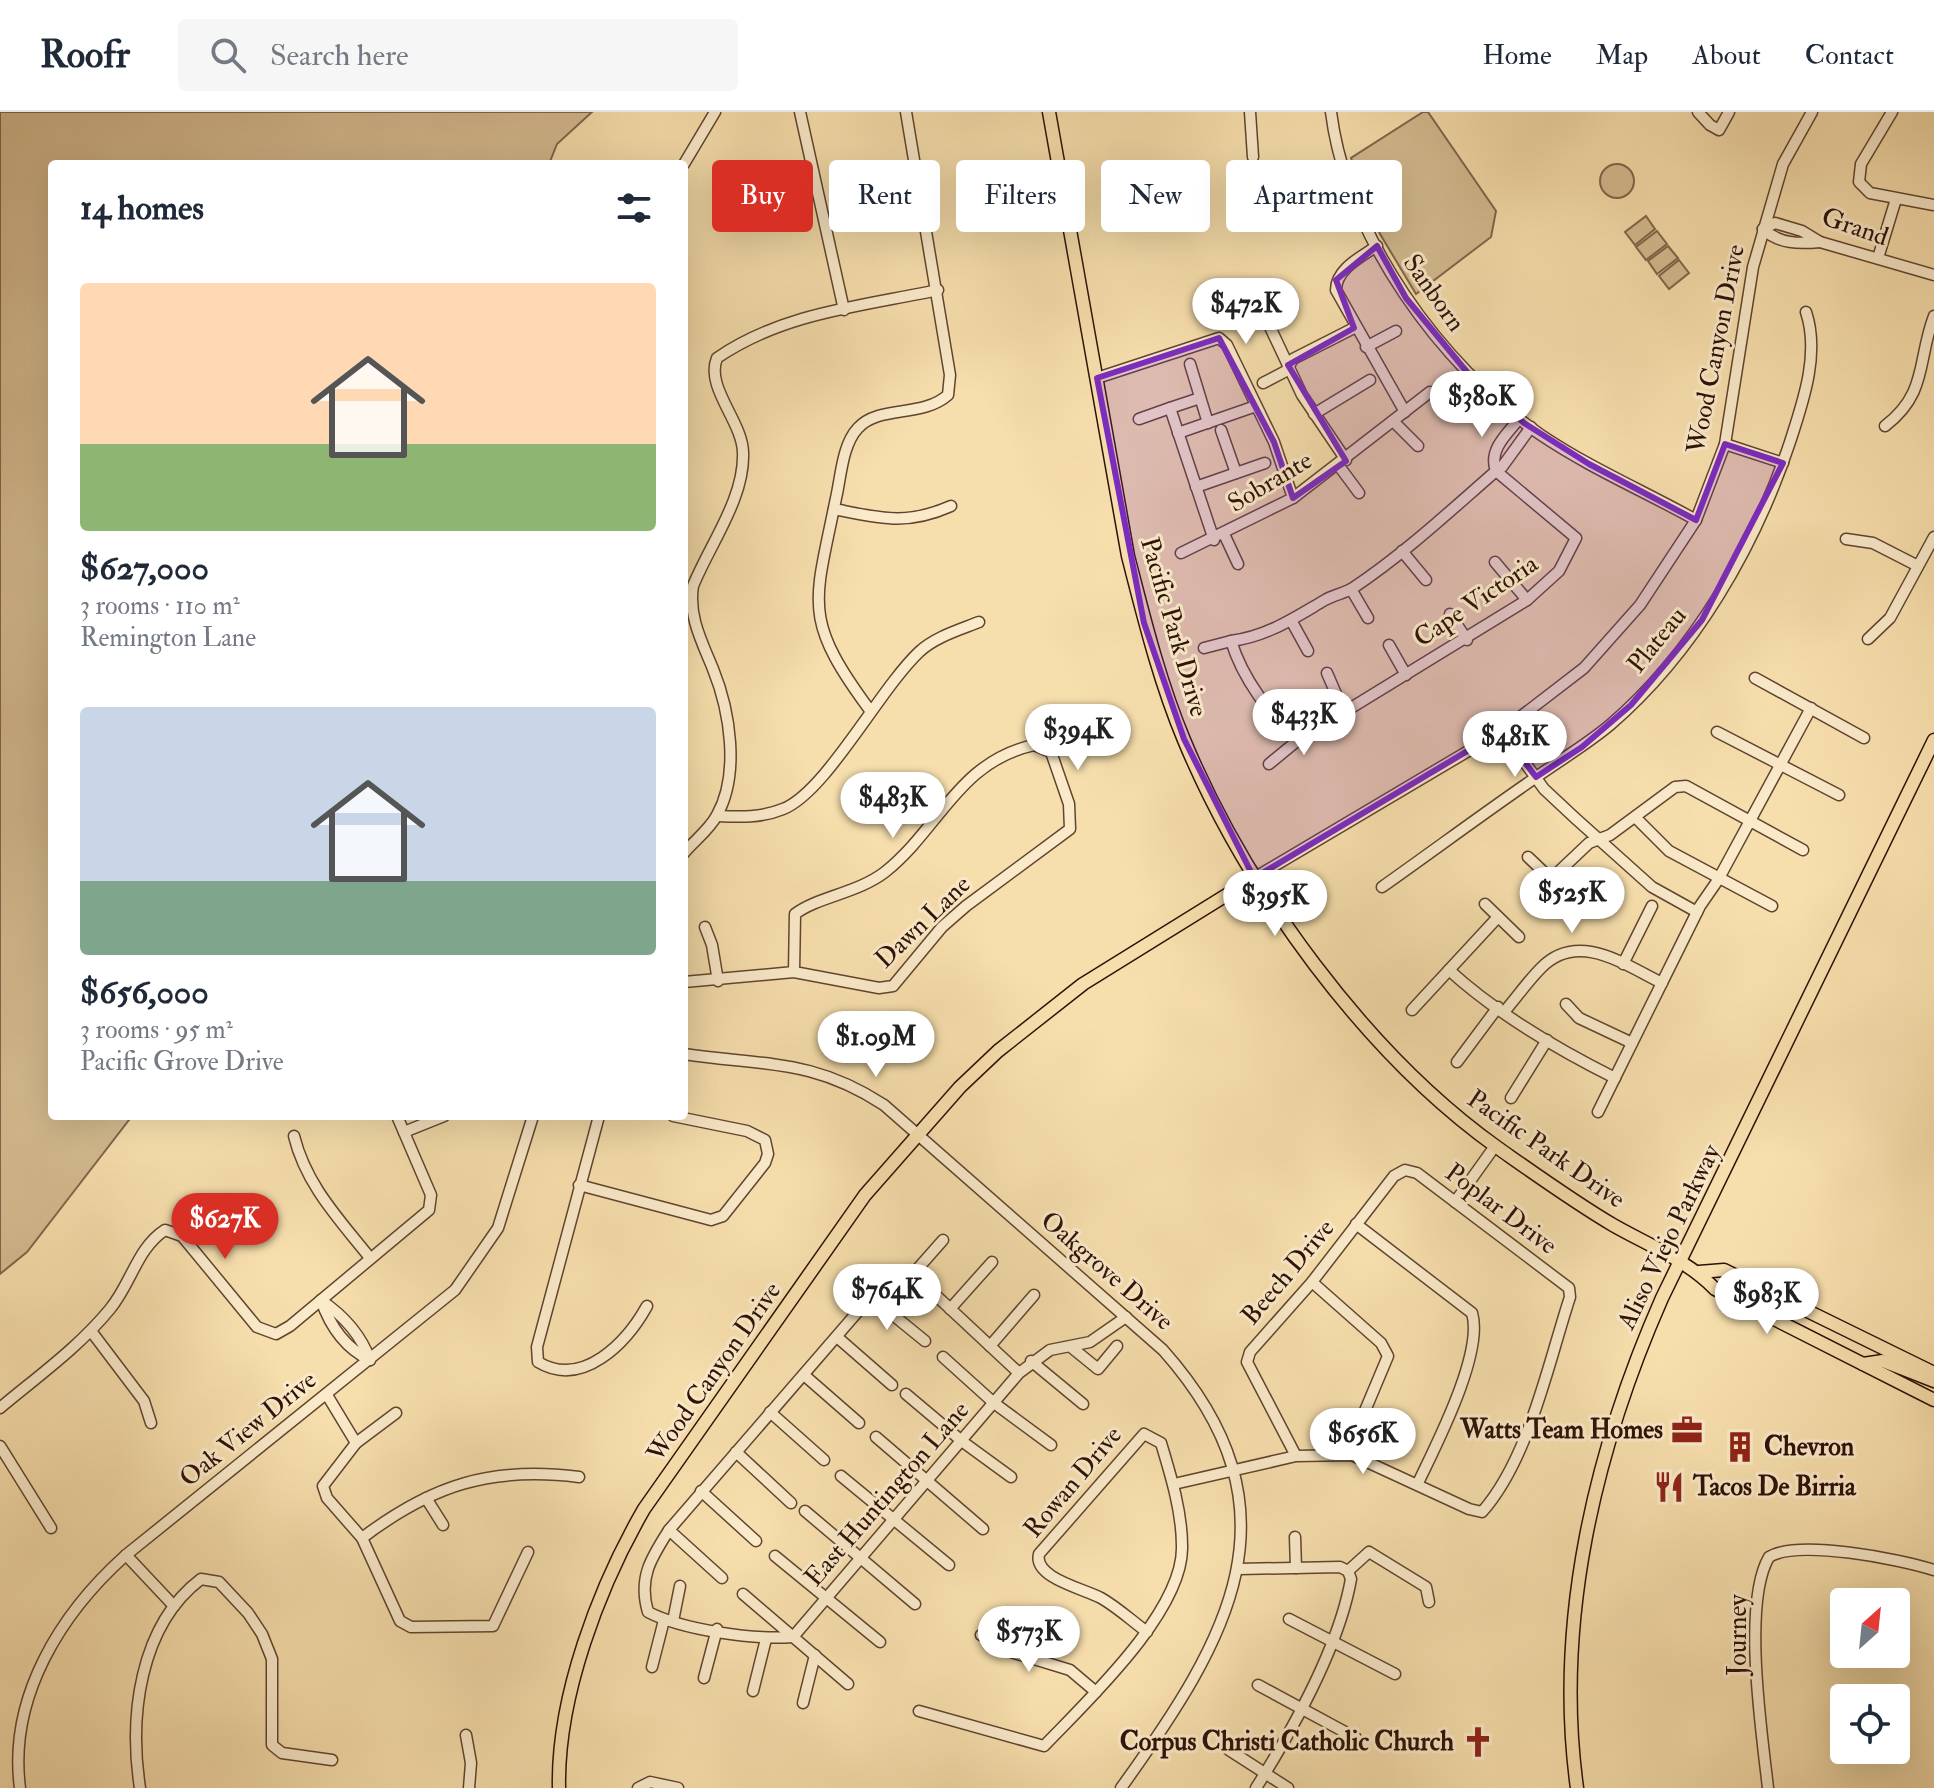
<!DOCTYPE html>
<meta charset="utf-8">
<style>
:root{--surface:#fff;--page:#f6f6f7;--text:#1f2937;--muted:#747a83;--line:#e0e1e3;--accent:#d93025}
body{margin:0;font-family:"IM FELL Double Pica",serif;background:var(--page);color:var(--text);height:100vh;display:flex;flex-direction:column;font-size:30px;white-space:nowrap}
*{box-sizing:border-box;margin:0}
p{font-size:26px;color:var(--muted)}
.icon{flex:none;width:44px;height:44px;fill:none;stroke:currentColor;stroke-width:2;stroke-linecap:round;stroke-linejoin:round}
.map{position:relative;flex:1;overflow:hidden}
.sheet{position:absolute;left:48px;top:48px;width:640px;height:960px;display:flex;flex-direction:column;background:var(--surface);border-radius:8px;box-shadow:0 8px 32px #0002}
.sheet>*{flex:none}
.guide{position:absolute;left:712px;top:48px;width:760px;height:72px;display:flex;gap:16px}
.needle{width:52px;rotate:27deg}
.tools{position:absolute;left:1830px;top:1476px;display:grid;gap:16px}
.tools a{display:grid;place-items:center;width:80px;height:80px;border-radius:8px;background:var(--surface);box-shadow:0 8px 32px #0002;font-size:40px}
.price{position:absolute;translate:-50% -68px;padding:0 18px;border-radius:28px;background:#fff;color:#222;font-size:26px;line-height:52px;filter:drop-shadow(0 2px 4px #0008)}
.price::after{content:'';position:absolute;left:50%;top:48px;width:24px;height:18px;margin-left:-12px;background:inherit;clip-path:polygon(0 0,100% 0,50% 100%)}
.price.current{background:var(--accent);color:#fff}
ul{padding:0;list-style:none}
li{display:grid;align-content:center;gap:16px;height:424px;padding:0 32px}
li span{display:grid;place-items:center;height:248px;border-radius:8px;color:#555}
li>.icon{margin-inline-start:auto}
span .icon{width:144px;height:144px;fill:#fffc;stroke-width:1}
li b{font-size:34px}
h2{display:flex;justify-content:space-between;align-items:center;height:96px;padding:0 32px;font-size:34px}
.tag{padding:0 28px;border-radius:8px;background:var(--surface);box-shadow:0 8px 32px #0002;font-size:28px;line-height:72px}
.tag.current{background:var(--accent);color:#fff}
header{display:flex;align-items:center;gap:48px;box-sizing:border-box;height:112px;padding:0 40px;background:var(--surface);border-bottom:2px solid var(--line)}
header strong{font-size:38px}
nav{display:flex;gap:44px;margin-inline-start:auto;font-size:28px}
.search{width:560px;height:72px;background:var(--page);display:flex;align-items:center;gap:20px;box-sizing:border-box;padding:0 28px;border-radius:8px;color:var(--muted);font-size:30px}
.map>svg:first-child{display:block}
.green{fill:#d5bc91;stroke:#82664c;stroke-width:2}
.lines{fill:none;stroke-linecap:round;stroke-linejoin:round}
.minor-casing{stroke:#604430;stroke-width:13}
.major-casing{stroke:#2e1107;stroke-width:15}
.minor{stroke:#faeaca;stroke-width:10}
.major{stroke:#f7dfad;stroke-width:12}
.marked{fill:#7b2cbf;fill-opacity:0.2;stroke:#7b2cbf;stroke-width:6;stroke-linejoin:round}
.labels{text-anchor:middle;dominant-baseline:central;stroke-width:6;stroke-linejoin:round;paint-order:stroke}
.street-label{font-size:26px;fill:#2e1107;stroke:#faeaca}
.poi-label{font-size:26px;font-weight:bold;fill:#2e1107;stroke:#faeaca;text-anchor:end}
</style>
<header>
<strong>Roofr</strong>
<div class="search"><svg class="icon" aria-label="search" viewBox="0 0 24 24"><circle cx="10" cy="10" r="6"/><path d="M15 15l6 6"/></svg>Search here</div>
<nav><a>Home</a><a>Map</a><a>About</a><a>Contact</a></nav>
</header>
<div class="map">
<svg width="1934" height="1676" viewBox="0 0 1934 1676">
<rect width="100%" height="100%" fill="#f7dfad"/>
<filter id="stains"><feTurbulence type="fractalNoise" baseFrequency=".0025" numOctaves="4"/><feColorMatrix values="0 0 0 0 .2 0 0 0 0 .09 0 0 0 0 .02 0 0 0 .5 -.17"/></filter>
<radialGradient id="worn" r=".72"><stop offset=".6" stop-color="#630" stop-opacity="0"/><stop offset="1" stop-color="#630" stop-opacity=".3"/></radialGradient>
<g class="green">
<path d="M 0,0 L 592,0 L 557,32 L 549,52 L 52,52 L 52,1004 L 132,1004 L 27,1140 L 0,1162 Z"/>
<path d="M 1423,0 L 1428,0 L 1496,99 L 1491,125 L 1416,182 L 1380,122 L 1351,46 Z"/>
<circle cx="1617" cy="69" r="17"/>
<path d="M 1646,104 L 1655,117 L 1635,133 L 1625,120 Z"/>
<path d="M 1657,119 L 1667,132 L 1646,148 L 1636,135 Z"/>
<path d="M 1668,134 L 1678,146 L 1657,162 L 1648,149 Z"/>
<path d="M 1679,148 L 1689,161 L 1669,177 L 1659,164 Z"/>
</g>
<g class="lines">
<defs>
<g id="minor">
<path d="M 800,0 L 844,198"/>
<path d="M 1250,0 L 1253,45"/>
<path d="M 1331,0 C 1347,124 1440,253 1541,323 C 1590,356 1644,379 1696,408"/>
<path d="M 1698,0 L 1710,13 L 1719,18 L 1729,0"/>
<path d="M 1892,0 L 1861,52 L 1859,70 L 1870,81 L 1934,93"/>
<path d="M 684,52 L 715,0"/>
<path d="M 1763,117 L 1775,111 L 1802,119 L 1820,130 L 1934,163"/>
<path d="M 1763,117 C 1779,132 1799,132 1820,130"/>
<path d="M 1377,134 C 1361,145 1336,157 1336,178 L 1405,300"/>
<path d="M 1878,146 L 1896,87"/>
<path d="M 1270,215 L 1302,283 L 1346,348"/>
<path d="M 1366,235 L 1396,219"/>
<path d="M 1190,252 L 1208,311"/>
<path d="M 1097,266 L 1219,226 L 1227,233 L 1274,330 L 1293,386"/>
<path d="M 1263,271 L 1286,259 L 1293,247 L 1354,216"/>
<path d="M 1170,296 L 1200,286"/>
<path d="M 1314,302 L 1370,268"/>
<path d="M 1139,307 L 1170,296 L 1214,428"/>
<path d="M 1519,307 C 1507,322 1488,338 1496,359 L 1576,426 L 1559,459 L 1527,488 L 1297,629 C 1268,598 1244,570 1231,529 C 1268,524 1294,506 1325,488 C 1334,483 1345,481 1353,476 C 1404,442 1450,399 1496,359 L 1502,355 L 1531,315"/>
<path d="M 1394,310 L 1418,334"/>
<path d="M 1885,314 C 1928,281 1917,249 1934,204"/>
<path d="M 1221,318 L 1236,361"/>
<path d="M 1178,321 L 1256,294"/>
<path d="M 1725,332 L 1783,351"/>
<path d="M 1339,354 L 1359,381"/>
<path d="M 1196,375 L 1265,351"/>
<path d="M 834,397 C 880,406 906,414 951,394"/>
<path d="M 1224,422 L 1238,452"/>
<path d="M 1846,427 L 1873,431 L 1918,454"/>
<path d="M 1402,439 L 1426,468"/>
<path d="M 1181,441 L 1293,386 L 1430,280"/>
<path d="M 1495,450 L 1527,488"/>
<path d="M 1351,477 L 1368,506"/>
<path d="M 1450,502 L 1467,528"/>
<path d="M 1292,510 L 1308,539"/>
<path d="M 1868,527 L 1890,506 L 1934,425"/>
<path d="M 1389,533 L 1406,563"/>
<path d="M 1204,536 L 1231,529"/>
<path d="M 1327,561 L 1343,598"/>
<path d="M 1755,566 L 1864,626"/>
<path d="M 869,597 C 801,505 815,491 836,386 C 841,365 842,333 858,316 C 879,293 922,306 948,283 L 950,263 L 906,0"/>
<path d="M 1502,619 L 1544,677 L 1575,706 L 1652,775 L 1697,800"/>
<path d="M 1717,620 L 1839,683"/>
<path d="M 1269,652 L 1297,629"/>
<path d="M 717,704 C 740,705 761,706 783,697 C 826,680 879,578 919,540 C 935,525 959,518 979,510"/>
<path d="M 1635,705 L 1669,739 L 1772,794"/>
<path d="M 684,741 C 694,729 710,717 717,703 C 740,662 730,599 713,557 C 702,530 688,504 693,474 C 710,432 745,386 743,340 C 742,309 705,275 717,246 C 782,201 862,194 938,178"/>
<path d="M 1528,745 L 1572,787"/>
<path d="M 1254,766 L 1502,619 L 1584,556 L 1640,493 L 1696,408 L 1725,332 L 1753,155 L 1783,52 L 1812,0"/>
<path d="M 1551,767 L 1589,731 L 1610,723 L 1675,675 L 1686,674 L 1803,738"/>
<path d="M 1382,775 C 1433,739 1484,701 1535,666 C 1560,648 1586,633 1610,613 C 1694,541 1755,435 1790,330 C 1803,290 1820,242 1806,200"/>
<path d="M 1485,792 L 1519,825"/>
<path d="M 705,815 L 712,833 L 718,869"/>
<path d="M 1623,852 L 1652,794"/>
<path d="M 1449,858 C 1497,902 1557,937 1615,966"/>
<path d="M 684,870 L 794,860 L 879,876 L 893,874 L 942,815 L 966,794 L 1070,717 L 1069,692 L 1051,640 L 1034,633 C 958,650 940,716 885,760 C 858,781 817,785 795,802 L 794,860"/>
<path d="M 1566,892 L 1579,906 L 1632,931"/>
<path d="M 1412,898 L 1498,805"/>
<path d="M 1504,900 C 1517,885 1528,869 1541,856 C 1578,818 1625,853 1662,871"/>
<path d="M 684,942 C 764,954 812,946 884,993 L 1163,1238 C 1306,1399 1228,1527 1121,1676"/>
<path d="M 1457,950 L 1498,895"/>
<path d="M 1511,986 L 1547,928"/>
<path d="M 1598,1000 L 1700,794 L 1718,768 L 1811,596"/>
<path d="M 599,1004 L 537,1235 L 538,1250 C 583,1277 627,1230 647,1194"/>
<path d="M 404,1020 L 444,1004"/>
<path d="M 294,1024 C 306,1073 339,1107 370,1146"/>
<path d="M 579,1073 L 711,1108 L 723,1104 L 765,1051 L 768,1042 L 765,1028 L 747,1019 L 673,1004"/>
<path d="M 1455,1090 L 1495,1034"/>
<path d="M 1356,1112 L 1472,1201 C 1484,1241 1436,1333 1418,1371"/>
<path d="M 913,1162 L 943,1128"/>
<path d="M 1312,1170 L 1381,1231 L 1388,1244 L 1359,1313 L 1352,1343"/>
<path d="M 871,1185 L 925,1229"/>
<path d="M 321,1188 C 330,1214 345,1236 370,1248"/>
<path d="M 322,1189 C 344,1204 361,1223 370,1248"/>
<path d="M 950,1197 L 992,1150"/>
<path d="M 91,1219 L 144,1289 L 151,1311"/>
<path d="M 837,1225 L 892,1273"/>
<path d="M 990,1234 L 1034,1183"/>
<path d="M 1071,1235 L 1098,1257 L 1117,1234"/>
<path d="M 943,1245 L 994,1291 L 1051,1333"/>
<path d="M 1031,1249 L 1083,1292"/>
<path d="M 1019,1261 L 913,1162 L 893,1159 L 669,1418 C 651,1446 638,1466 648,1500 C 683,1518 753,1528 793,1525 L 1019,1261 L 1050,1238 L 1090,1230 L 1126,1205"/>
<path d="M 804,1263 L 859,1311"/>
<path d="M 906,1282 L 963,1330 L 1011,1365"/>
<path d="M 327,1283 L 356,1331"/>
<path d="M 0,1296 C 37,1265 79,1235 110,1197 C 131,1172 137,1136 165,1118 L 182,1124 L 257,1215 L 276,1222 L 290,1214 L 429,1098 L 431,1083 L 397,1004"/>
<path d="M 770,1300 L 824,1348"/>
<path d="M 396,1301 L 356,1331 L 323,1374 L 327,1386 L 362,1426 L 400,1509 L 411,1515 L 493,1514 L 528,1440"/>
<path d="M 876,1325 L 983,1417"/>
<path d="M 0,1334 L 51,1416"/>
<path d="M 736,1340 L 791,1391"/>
<path d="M 841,1364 L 949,1453"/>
<path d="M 1174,1372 L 1296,1344 L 1352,1343 L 1469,1397 L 1482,1400 C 1529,1347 1548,1252 1570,1185 L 1569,1176 L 1417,1061 L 1405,1058 L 1394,1064 L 1312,1170 L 1250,1240 L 1247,1250 L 1296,1344"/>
<path d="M 701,1379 L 756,1429"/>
<path d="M 426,1386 L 443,1413"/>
<path d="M 805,1399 L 915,1492"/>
<path d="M 669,1418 L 722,1466"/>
<path d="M 1295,1425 L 1296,1456"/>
<path d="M 362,1426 C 432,1373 491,1354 579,1365"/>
<path d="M 126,1443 L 174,1494"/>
<path d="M 775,1444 L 880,1530"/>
<path d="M 1239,1457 L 1340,1455 L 1348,1459 L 1351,1467 C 1339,1535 1293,1617 1256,1676"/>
<path d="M 1348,1459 L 1369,1440 L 1426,1475 L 1429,1490"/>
<path d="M 743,1482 L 848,1572"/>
<path d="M 1289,1507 L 1395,1562"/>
<path d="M 673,1509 L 680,1474"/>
<path d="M 981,1523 L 1001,1537 L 1070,1558 L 1096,1580"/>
<path d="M 652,1555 L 664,1508"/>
<path d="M 704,1566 L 717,1517"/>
<path d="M 1258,1573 L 1356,1626"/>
<path d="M 753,1579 L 766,1527"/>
<path d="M 803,1591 L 815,1543"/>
<path d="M 919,1599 L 1044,1634 C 1086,1590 1184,1499 1182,1434 C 1182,1400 1171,1364 1161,1331 L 1144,1322 L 1039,1442 C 1033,1466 1085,1477 1101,1486 C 1117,1495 1132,1509 1147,1520"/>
<path d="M 466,1623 L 471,1651 L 469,1676"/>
<path d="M 1229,1638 L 1288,1676"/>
<path d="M 20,1676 C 8,1585 61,1501 126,1443 L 455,1178 L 498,1116 L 533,1004"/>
<path d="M 140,1676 C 129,1605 139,1514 201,1467 L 219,1470 L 248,1501 L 262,1522 L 272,1547 L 272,1633 L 282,1641 L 332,1648"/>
<path d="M 638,1676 L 650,1670 L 678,1676"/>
<path d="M 1768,1676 C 1762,1622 1742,1491 1769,1445 C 1798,1427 1900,1447 1934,1458"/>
</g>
<g id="major">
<path d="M 1049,0 L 1128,444 C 1144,506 1159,568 1184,628 C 1246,777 1366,942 1498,1036 C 1535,1062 1574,1090 1613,1113 C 1648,1133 1687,1148 1715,1177 L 1934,1288"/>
<path d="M 1699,1160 L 1724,1158 L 1934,1261"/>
<path d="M 1863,1252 L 1883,1249 L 1934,1269"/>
<path d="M 559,1676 C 557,1585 599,1475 644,1397 L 865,1083 L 960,975 L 998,939 L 1083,872 L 1254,766"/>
<path d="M 1577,1676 C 1554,1510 1595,1338 1662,1186 L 1934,628"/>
</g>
</defs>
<use href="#minor" class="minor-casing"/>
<use href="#major" class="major-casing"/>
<use href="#minor" class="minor"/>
<use href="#major" class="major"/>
</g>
<path class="marked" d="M 1377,134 L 1406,186 L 1467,260 L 1524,311 L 1589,352 L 1696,408 L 1725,332 L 1783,351 L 1702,508 L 1631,593 L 1582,635 L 1536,665 L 1501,619 L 1254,766 L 1184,627 L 1144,511 L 1097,266 L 1219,226 L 1274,330 L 1293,386 L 1346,349 L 1288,253 L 1354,216 L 1336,168 Z"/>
<defs>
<symbol id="office-bare" viewBox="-9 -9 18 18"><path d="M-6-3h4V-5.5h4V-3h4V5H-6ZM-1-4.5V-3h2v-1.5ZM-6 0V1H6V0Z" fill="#8f2418" stroke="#faeaca" stroke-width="2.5" paint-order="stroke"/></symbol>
<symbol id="building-bare" viewBox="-9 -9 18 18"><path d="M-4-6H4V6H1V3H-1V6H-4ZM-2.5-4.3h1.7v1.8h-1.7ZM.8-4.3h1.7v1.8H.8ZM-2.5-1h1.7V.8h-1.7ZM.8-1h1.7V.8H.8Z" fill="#8f2418" stroke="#faeaca" stroke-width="2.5" paint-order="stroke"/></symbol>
<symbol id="restaurant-bare" viewBox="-9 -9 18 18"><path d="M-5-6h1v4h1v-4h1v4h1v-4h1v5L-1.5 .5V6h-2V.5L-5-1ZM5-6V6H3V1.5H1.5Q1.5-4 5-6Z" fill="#8f2418" stroke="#faeaca" stroke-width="2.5" paint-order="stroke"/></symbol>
<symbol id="church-bare" viewBox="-9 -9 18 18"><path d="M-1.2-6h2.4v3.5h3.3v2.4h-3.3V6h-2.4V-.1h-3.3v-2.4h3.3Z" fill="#8f2418" stroke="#faeaca" stroke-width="2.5" paint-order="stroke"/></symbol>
</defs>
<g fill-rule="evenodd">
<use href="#office-bare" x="1665" y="1296" width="44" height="44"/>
<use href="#building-bare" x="1718" y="1313" width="44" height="44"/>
<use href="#restaurant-bare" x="1647" y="1353" width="44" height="44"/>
<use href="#church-bare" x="1456" y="1608" width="44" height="44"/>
</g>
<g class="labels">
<g class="street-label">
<text transform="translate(1855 115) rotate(19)">Grand</text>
<text transform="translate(1434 181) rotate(55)">Sanborn</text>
<text transform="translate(1716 237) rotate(-79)">Wood Canyon Drive</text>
<text transform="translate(1270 370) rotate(-31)">Sobrante</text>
<text transform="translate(1476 489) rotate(-34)">Cape Victoria</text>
<text transform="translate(1174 515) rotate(74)">Pacific Park Drive</text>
<text transform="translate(1657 528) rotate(-51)">Plateau</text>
<text transform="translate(923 810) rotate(-44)">Dawn Lane</text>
<text transform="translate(1546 1037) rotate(35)">Pacific Park Drive</text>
<text transform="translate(1501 1097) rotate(37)">Poplar Drive</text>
<text transform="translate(1669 1125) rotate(-64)">Aliso Viejo Parkway</text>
<text transform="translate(1107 1159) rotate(41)">Oakgrove Drive</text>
<text transform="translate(1288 1160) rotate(-50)">Beech Drive</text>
<text transform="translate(714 1260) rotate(-55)">Wood Canyon Drive</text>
<text transform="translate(248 1317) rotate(-39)">Oak View Drive</text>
<text transform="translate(1073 1370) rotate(-50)">Rowan Drive</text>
<text transform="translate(887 1382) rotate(-49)">East Huntington Lane</text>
<text transform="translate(1738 1523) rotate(-90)">Journey</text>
</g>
<g class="poi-label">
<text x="1663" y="1318">Watts Team Homes</text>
<text x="1764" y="1335" text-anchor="start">Chevron</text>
<text x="1693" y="1375" text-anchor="start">Tacos De Birria</text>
<text x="1454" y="1630">Corpus Christi Catholic Church</text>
</g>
</g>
<rect width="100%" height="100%" filter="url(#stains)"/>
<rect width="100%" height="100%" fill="url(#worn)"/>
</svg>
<div class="tools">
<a><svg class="needle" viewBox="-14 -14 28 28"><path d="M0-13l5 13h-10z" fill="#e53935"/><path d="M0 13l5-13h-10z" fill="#747a83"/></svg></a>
<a><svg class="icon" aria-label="locate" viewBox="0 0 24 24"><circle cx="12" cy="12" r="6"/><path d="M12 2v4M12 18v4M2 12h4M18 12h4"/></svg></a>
</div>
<b class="price" style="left:1246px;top:234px">$472K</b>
<b class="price" style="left:1482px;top:327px">$380K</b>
<b class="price" style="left:1304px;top:645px">$433K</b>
<b class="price" style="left:1078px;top:660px">$394K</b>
<b class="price" style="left:1515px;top:667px">$481K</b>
<b class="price" style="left:893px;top:728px">$483K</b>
<b class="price" style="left:1572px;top:823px">$525K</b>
<b class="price" style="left:1275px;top:826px">$395K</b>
<b class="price" style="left:876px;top:967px">$1.09M</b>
<b class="price current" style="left:225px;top:1149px">$627K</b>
<b class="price" style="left:887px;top:1220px">$764K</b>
<b class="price" style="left:1767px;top:1224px">$983K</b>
<b class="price" style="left:1363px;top:1364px">$656K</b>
<b class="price" style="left:1029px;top:1562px">$573K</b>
<div class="guide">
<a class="tag current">Buy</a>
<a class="tag">Rent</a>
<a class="tag">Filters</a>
<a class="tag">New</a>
<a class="tag">Apartment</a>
</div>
<section class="sheet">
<h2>14 homes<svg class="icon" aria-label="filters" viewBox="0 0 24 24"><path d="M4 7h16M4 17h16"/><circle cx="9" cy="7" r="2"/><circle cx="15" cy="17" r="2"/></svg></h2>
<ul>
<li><span style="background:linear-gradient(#ffd9b3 65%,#8fb573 0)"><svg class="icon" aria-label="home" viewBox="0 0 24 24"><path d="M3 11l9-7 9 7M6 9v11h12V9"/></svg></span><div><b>$627,000</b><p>3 rooms · 110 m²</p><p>Remington Lane</p></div></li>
<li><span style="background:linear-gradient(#c9d6e8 70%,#7fa58c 0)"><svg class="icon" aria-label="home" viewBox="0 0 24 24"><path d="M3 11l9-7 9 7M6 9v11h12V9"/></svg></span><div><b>$656,000</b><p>3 rooms · 95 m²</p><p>Pacific Grove Drive</p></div></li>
</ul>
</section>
</div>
